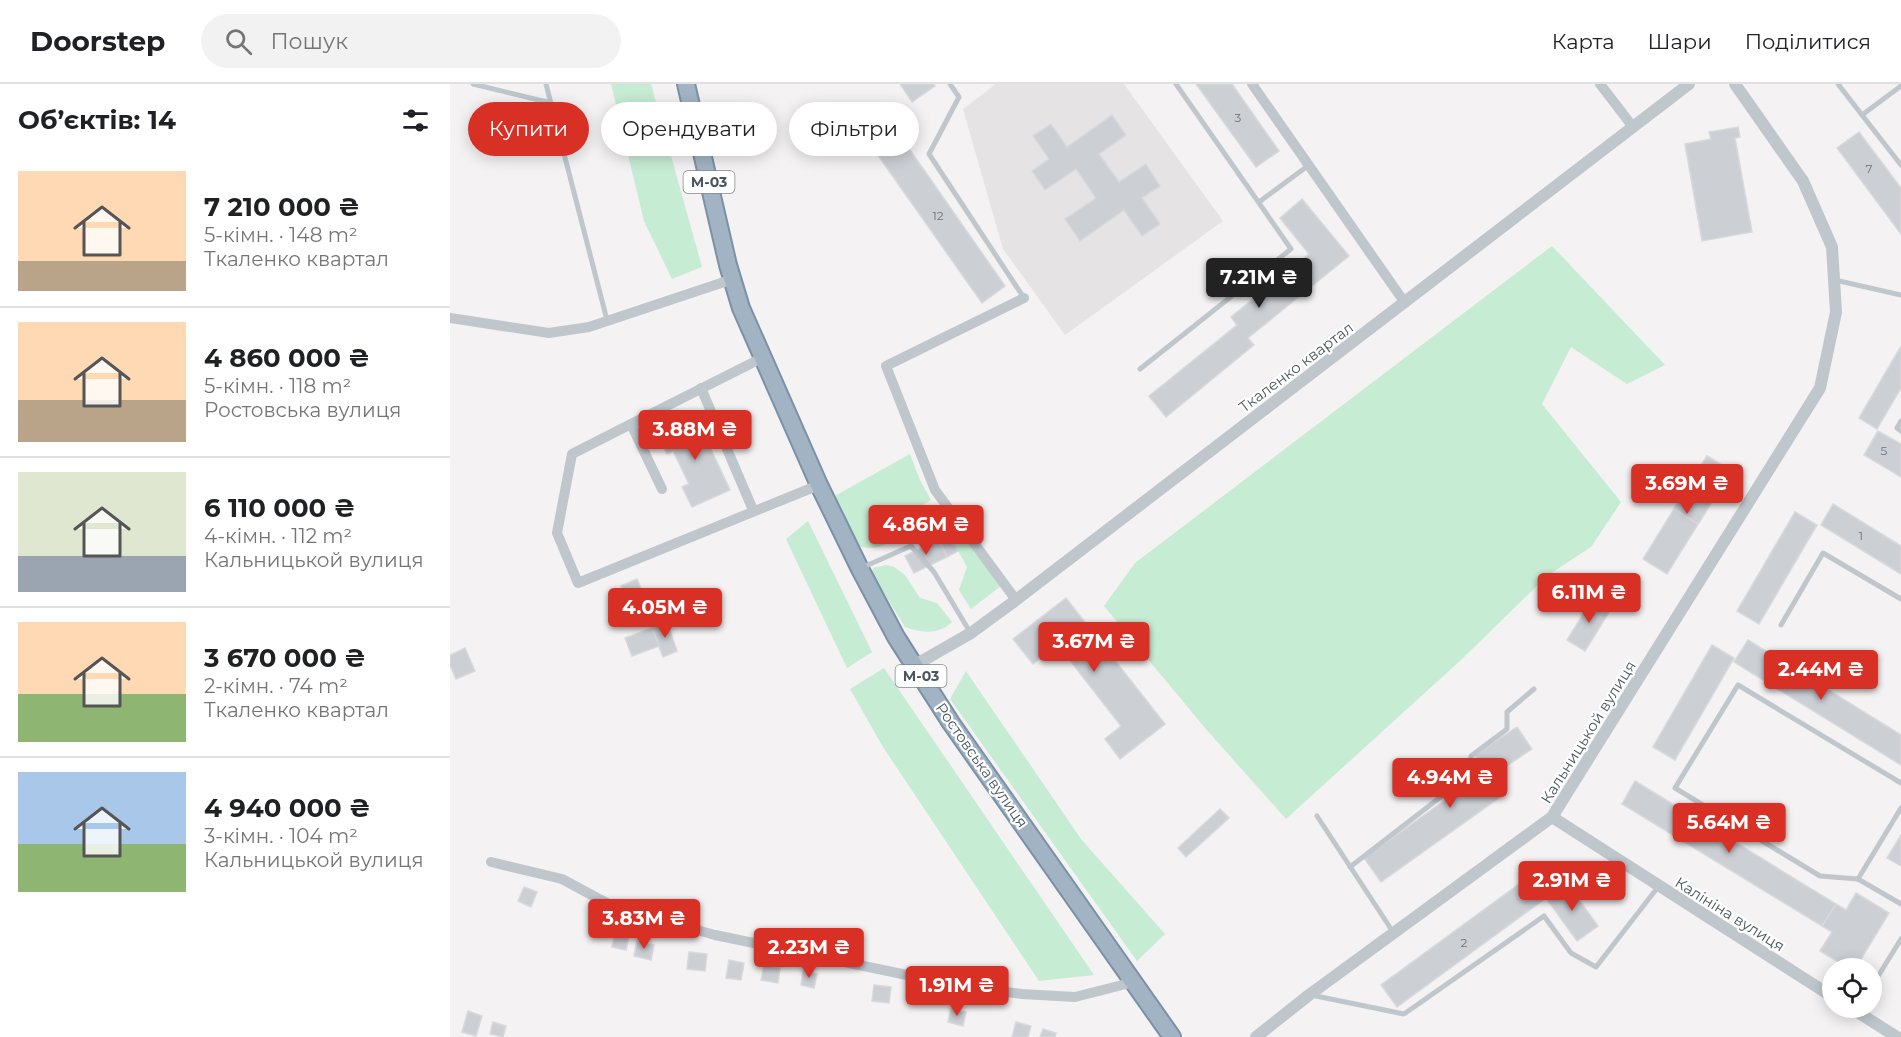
<!DOCTYPE html>
<html lang="uk">
<meta charset="utf-8">
<style>
:root{--surface:#fff;--page:#f2f2f2;--text:#202124;--muted:#757577;--line:#e0e0e0;--accent:#d93025}
body{margin:0;font-family:Montserrat,sans-serif;background:var(--page);color:var(--text);height:100vh;display:flex;flex-direction:column;font-size:22px;white-space:nowrap}
*{box-sizing:border-box;margin:0}
p{font-size:20px;color:var(--muted)}
.icon{flex:none;width:33px;height:33px;fill:none;stroke:currentColor;stroke-width:2;stroke-linecap:round;stroke-linejoin:round}
.map{position:relative;flex:1;overflow:hidden}
.drawer{display:flex;flex-direction:column;background:var(--surface);width:450px}
.drawer>*{flex:none}
.guide{position:absolute;left:18px;top:18px;width:570px;height:54px;display:flex;gap:12px}
.fabs{position:absolute;left:1372px;top:874px;display:grid;gap:12px}
.fabs a{display:grid;place-items:center;width:60px;height:60px;border-radius:50%;background:var(--surface);box-shadow:0 3px 15px #0003;font-size:30px}
.price{position:absolute;translate:-50% -51px;padding:0 14px;border-radius:6px;background:var(--accent);color:#fff;font-size:20px;line-height:39px;filter:drop-shadow(0 2px 3px #0008)}
.price::after{content:'';position:absolute;left:50%;top:36px;width:18px;height:14px;margin-left:-9px;background:inherit;clip-path:polygon(0 0,100% 0,50% 100%)}
.price.selected{background:#222;color:#fff}
ul{padding:0;list-style:none}
li{display:flex;align-items:center;gap:18px;height:150px;padding:0 18px}
li+li{border-top:2px solid var(--line)}
li span{display:grid;place-items:center;flex:none;width:168px;height:120px;border-radius:0px;color:#555}
li>.icon{margin-inline-start:auto}
span .icon{width:72px;height:72px;fill:#fffc;stroke-width:1}
li b{font-size:26px}
h2{display:flex;justify-content:space-between;align-items:center;height:72px;padding:0 18px;font-size:26px}
.tag{padding:0 21px;border-radius:27px;background:var(--surface);box-shadow:0 3px 15px #0003;font-size:21px;line-height:54px}
.tag.selected{background:var(--accent);color:#fff}
header{display:flex;align-items:center;gap:36px;box-sizing:border-box;height:84px;padding:0 30px;background:var(--surface);border-bottom:2px solid var(--line)}
header strong{font-size:28px}
nav{display:flex;gap:33px;margin-inline-start:auto;font-size:21px}
.search{width:420px;height:54px;background:var(--page);display:flex;align-items:center;gap:15px;box-sizing:border-box;padding:0 21px;border-radius:33px;color:var(--muted);font-size:22px}
main{display:flex;flex:1;min-height:0}
.map>svg:first-child{display:block}
.education{fill:#e5e3e3}
.green{fill:#c6ecd3}
.building{fill:#cccfd4;stroke:#d7d9dc;stroke-width:1.5}
.lines{fill:none;stroke-linecap:round;stroke-linejoin:round}
.trunk-casing{stroke:#7a91a7;stroke-width:20}
.service{stroke:#bfc7cd;stroke-width:5}
.minor{stroke:#bfc7cd;stroke-width:10}
.tertiary{stroke:#bfc7cd;stroke-width:12}
.trunk{stroke:#a2b4c4;stroke-width:16}
.labels{text-anchor:middle;dominant-baseline:central;stroke-width:4.5;stroke-linejoin:round;paint-order:stroke}
.number-label{font-size:12px;fill:#6b747c}
.shield{fill:#fff;stroke:#81898e;stroke-width:1.5}
.shield-label{font-size:14px;font-weight:bold;fill:#4b565e}
.street-label{font-size:15px;fill:#4b565e;stroke:#fff}
</style>
<header>
<strong>Doorstep</strong>
<div class="search"><svg class="icon" aria-label="search" viewBox="0 0 24 24"><circle cx="10" cy="10" r="6"/><path d="M15 15l6 6"/></svg>Пошук</div>
<nav><a>Карта</a><a>Шари</a><a>Поділитися</a></nav>
</header>
<main>
<section class="drawer">
<h2>Об’єктів: 14<svg class="icon" aria-label="filters" viewBox="0 0 24 24"><path d="M4 7h16M4 17h16"/><circle cx="9" cy="7" r="2"/><circle cx="15" cy="17" r="2"/></svg></h2>
<ul>
<li><span style="background:linear-gradient(#ffd9b3 75%,#b9a48a 0)"><svg class="icon" aria-label="home" viewBox="0 0 24 24"><path d="M3 11l9-7 9 7M6 9v11h12V9"/></svg></span><div><b>7 210 000 ₴</b><p>5-кімн. · 148 m²</p><p>Ткаленко квартал</p></div></li>
<li><span style="background:linear-gradient(#ffd9b3 65%,#b9a48a 0)"><svg class="icon" aria-label="home" viewBox="0 0 24 24"><path d="M3 11l9-7 9 7M6 9v11h12V9"/></svg></span><div><b>4 860 000 ₴</b><p>5-кімн. · 118 m²</p><p>Ростовська вулиця</p></div></li>
<li><span style="background:linear-gradient(#dfe7d0 70%,#9aa5b1 0)"><svg class="icon" aria-label="home" viewBox="0 0 24 24"><path d="M3 11l9-7 9 7M6 9v11h12V9"/></svg></span><div><b>6 110 000 ₴</b><p>4-кімн. · 112 m²</p><p>Кальницькой вулиця</p></div></li>
<li><span style="background:linear-gradient(#ffd9b3 60%,#8fb573 0)"><svg class="icon" aria-label="home" viewBox="0 0 24 24"><path d="M3 11l9-7 9 7M6 9v11h12V9"/></svg></span><div><b>3 670 000 ₴</b><p>2-кімн. · 74 m²</p><p>Ткаленко квартал</p></div></li>
<li><span style="background:linear-gradient(#a9c7e8 60%,#8fb573 0)"><svg class="icon" aria-label="home" viewBox="0 0 24 24"><path d="M3 11l9-7 9 7M6 9v11h12V9"/></svg></span><div><b>4 940 000 ₴</b><p>3-кімн. · 104 m²</p><p>Кальницькой вулиця</p></div></li>
</ul>
</section>
<div class="map">
<svg width="1451" height="953" viewBox="0 0 1451 953">
<rect width="100%" height="100%" fill="#f4f2f2"/>
<path class="education" d="M 546,0 L 674,0 L 773,137 L 615,251 L 553,165 L 513,25 Z"/>
<g class="green">
<path d="M 161,0 L 201,0 L 252,183 L 222,195 L 194,137 Z"/>
<path d="M 1102,162 L 1215,281 L 1177,300 L 1121,263 L 1092,320 L 1171,418 L 1141,463 L 1097,492 L 1012,575 L 836,735 L 755,644 L 654,522 L 685,479 Z"/>
<path d="M 460,370 L 470,396 L 481,416 L 443,439 L 451,452 C 437,460 426,468 409,462 L 383,413 Z"/>
<path d="M 358,437 L 422,568 L 397,584 L 336,455 Z"/>
<path d="M 505,442 L 551,502 L 521,525 L 509,506 L 517,483 L 499,450 L 498,446 Z"/>
<path d="M 436,481 L 444,483 L 455,491 L 470,514 L 487,519 L 502,538 C 488,551 471,549 455,543 L 422,489 L 423,484 Z"/>
<path d="M 434,584 L 644,891 L 589,897 L 433,663 L 400,605 Z"/>
<path d="M 516,587 L 631,755 L 715,850 L 687,877 L 500,615 Z"/>
</g>
<g class="building">
<path d="M 450,0 L 484,0 L 485,2 L 462,18 Z"/>
<path d="M 746,0 L 782,0 L 829,67 L 806,83 Z"/>
<path d="M 662,31 L 676,51 L 649,70 L 669,98 L 696,80 L 710,102 L 692,114 L 710,140 L 692,152 L 674,126 L 630,157 L 615,135 L 646,114 L 626,85 L 595,106 L 582,87 L 599,75 L 583,52 L 601,40 L 617,63 Z"/>
<path d="M 444,43 L 555,202 L 532,219 L 420,60 Z"/>
<path d="M 1288,43 L 1290,53 L 1285,54 L 1302,148 L 1252,157 L 1235,60 L 1261,55 L 1259,48 Z"/>
<path d="M 1409,48 L 1451,104 L 1451,150 L 1387,64 Z"/>
<path d="M 852,115 L 899,172 L 798,254 L 804,261 L 716,333 L 699,312 L 787,241 L 781,233 L 859,170 L 830,134 Z"/>
<path d="M 1451,262 L 1451,304 L 1427,345 L 1409,334 Z"/>
<path d="M 245,331 L 280,406 L 242,423 L 232,403 L 239,400 L 223,367 L 217,370 L 207,349 Z"/>
<path d="M 1428,347 L 1451,360 L 1451,393 L 1414,371 Z"/>
<path d="M 1257,372 L 1281,387 L 1217,490 L 1193,475 Z"/>
<path d="M 1257,372 L 1281,387 L 1248,440 L 1224,425 Z"/>
<path d="M 1383,420 L 1451,462 L 1451,490 L 1371,441 Z"/>
<path d="M 476,424 L 481,434 L 453,449 L 447,439 Z"/>
<path d="M 1345,428 L 1367,441 L 1309,540 L 1287,527 Z"/>
<path d="M 499,450 L 508,467 L 497,473 L 488,455 Z"/>
<path d="M 488,455 L 497,473 L 464,489 L 455,472 Z"/>
<path d="M 187,495 L 201,527 L 185,534 L 171,502 Z"/>
<path d="M 616,514 L 715,640 L 670,675 L 655,655 L 671,642 L 608,561 L 583,580 L 563,555 Z"/>
<path d="M 1143,514 L 1161,525 L 1135,567 L 1117,556 Z"/>
<path d="M 217,538 L 227,567 L 213,573 L 202,544 Z"/>
<path d="M 202,544 L 209,562 L 182,572 L 175,554 Z"/>
<path d="M 1298,556 L 1451,651 L 1451,681 L 1284,578 Z"/>
<path d="M 1262,561 L 1284,574 L 1225,676 L 1203,663 Z"/>
<path d="M 15,564 L 25,587 L 6,595 L 0,581 L 0,571 Z"/>
<path d="M 1067,643 L 1082,665 L 1040,693 L 1053,711 L 931,798 L 914,774 L 1036,687 L 1025,671 Z"/>
<path d="M 1185,697 L 1386,820 L 1372,842 L 1172,720 Z"/>
<path d="M 770,725 L 779,734 L 736,773 L 728,764 Z"/>
<path d="M 1451,751 L 1451,782 L 1437,774 Z"/>
<path d="M 1080,792 L 1096,814 L 947,923 L 931,901 Z"/>
<path d="M 1117,799 L 1148,842 L 1127,857 L 1096,814 Z"/>
<path d="M 74,803 L 87,808 L 81,823 L 68,817 Z"/>
<path d="M 1406,809 L 1439,829 L 1405,885 L 1400,885 L 1370,867 L 1382,848 L 1372,842 L 1386,820 L 1396,826 Z"/>
<path d="M 165,849 L 179,852 L 176,866 L 162,863 Z"/>
<path d="M 187,857 L 204,861 L 201,876 L 184,872 Z"/>
<path d="M 239,868 L 257,870 L 255,887 L 237,885 Z"/>
<path d="M 279,876 L 294,879 L 291,896 L 276,894 Z"/>
<path d="M 314,881 L 330,884 L 328,899 L 311,896 Z"/>
<path d="M 353,887 L 367,890 L 364,904 L 351,901 Z"/>
<path d="M 424,901 L 441,903 L 439,919 L 422,917 Z"/>
<path d="M 501,925 L 516,928 L 513,942 L 498,938 Z"/>
<path d="M 18,927 L 32,932 L 26,952 L 12,948 Z"/>
<path d="M 43,938 L 56,942 L 53,953 L 40,950 Z"/>
<path d="M 566,938 L 581,942 L 578,953 L 562,953 Z"/>
<path d="M 593,945 L 606,949 L 605,953 L 590,953 Z"/>
</g>
<g class="lines">
<defs>
<path id="trunk" d="M 236,0 L 278,181 L 291,224 L 369,401 L 410,485 L 446,553 L 501,639 L 722,953"/>
</defs>
<use href="#trunk" class="trunk-casing"/>
<g class="service">
<path d="M 23,0 L 101,19"/>
<path d="M 96,0 L 157,236"/>
<path d="M 500,0 L 509,13 L 479,70 L 574,214"/>
<path d="M 1388,0 L 1412,31 L 1451,2"/>
<path d="M 1412,31 L 1451,81"/>
<path d="M 809,118 L 859,81"/>
<path d="M 1385,196 L 1451,211"/>
<path d="M 690,285 L 841,165 L 726,0"/>
<path d="M 1451,337 L 1447,344 L 1451,347"/>
<path d="M 411,484 L 461,462 L 484,488 L 520,548"/>
<path d="M 1331,541 L 1373,469 L 1451,515"/>
<path d="M 1451,724 L 1408,795 L 1451,820"/>
<path d="M 867,732 L 943,848"/>
<path d="M 900,783 L 1019,691 L 1021,672 L 1057,645 L 1057,628 L 1084,605"/>
<path d="M 1408,795 L 1370,792 L 1225,704 L 1288,601 L 1451,699"/>
<path d="M 1422,902 L 1451,855"/>
<path d="M 861,911 L 954,930 L 1094,832 L 1121,869 L 1146,883 L 1208,803"/>
</g>
<g class="minor">
<path d="M 802,0 L 955,219"/>
<path d="M 1150,0 L 1183,43"/>
<path d="M 0,234 L 99,249 L 139,243 L 283,195"/>
<path d="M 251,304 L 303,426"/>
<path d="M 181,340 L 122,370 L 107,449 L 128,499 L 369,401"/>
<path d="M 212,405 L 181,340 L 312,274"/>
<path d="M 566,516 L 485,406 L 436,282 L 574,214"/>
<path d="M 41,778 L 112,795 L 164,823 L 265,851 L 510,902 L 572,910 L 625,913 L 684,898"/>
</g>
<g class="tertiary">
<path d="M 465,581 L 521,549 L 566,516 L 1239,0"/>
<path d="M 1102,733 L 1383,913"/>
<path d="M 1401,924 L 1447,953"/>
<path d="M 806,953 L 859,911 L 1102,733 L 1370,304 L 1386,228 L 1382,163 L 1353,97 L 1285,0"/>
</g>
<use href="#trunk" class="trunk"/>
</g>
<g class="labels">
<g class="number-label">
<text x="788" y="33">3</text>
<text x="1419" y="84">7</text>
<text x="488" y="131">12</text>
<text x="1434" y="366">5</text>
<text x="1411" y="451">1</text>
<text x="1014" y="858">2</text>
</g>
<g class="shield">
<rect x="233.5" y="87" width="51" height="22" rx="4.5"/>
<rect x="445.5" y="581" width="51" height="22" rx="4.5"/>
</g>
<g class="shield-label">
<text x="259" y="98">М-03</text>
<text x="471" y="592">М-03</text>
</g>
<g class="street-label">
<text transform="translate(846 283) rotate(-37)">Ткаленко квартал</text>
<text transform="translate(1138 648) rotate(-58)">Кальницькой вулиця</text>
<text transform="translate(532 681) rotate(55)">Ростовська вулиця</text>
<text transform="translate(1280 830) rotate(32)">Калініна вулиця</text>
</g>
</g>
</svg>
<div class="fabs">
<a><svg class="icon" aria-label="locate" viewBox="0 0 24 24"><circle cx="12" cy="12" r="6"/><path d="M12 2v4M12 18v4M2 12h4M18 12h4"/></svg></a>
</div>
<b class="price selected" style="left:809px;top:225px">7.21M ₴</b>
<b class="price" style="left:245px;top:377px">3.88M ₴</b>
<b class="price" style="left:1237px;top:431px">3.69M ₴</b>
<b class="price" style="left:476px;top:472px">4.86M ₴</b>
<b class="price" style="left:1139px;top:540px">6.11M ₴</b>
<b class="price" style="left:215px;top:555px">4.05M ₴</b>
<b class="price" style="left:644px;top:589px">3.67M ₴</b>
<b class="price" style="left:1371px;top:617px">2.44M ₴</b>
<b class="price" style="left:1000px;top:725px">4.94M ₴</b>
<b class="price" style="left:1279px;top:770px">5.64M ₴</b>
<b class="price" style="left:1122px;top:828px">2.91M ₴</b>
<b class="price" style="left:194px;top:866px">3.83M ₴</b>
<b class="price" style="left:359px;top:895px">2.23M ₴</b>
<b class="price" style="left:507px;top:933px">1.91M ₴</b>
<div class="guide">
<a class="tag selected">Купити</a>
<a class="tag">Орендувати</a>
<a class="tag">Фільтри</a>
</div>
</div>
</main>
